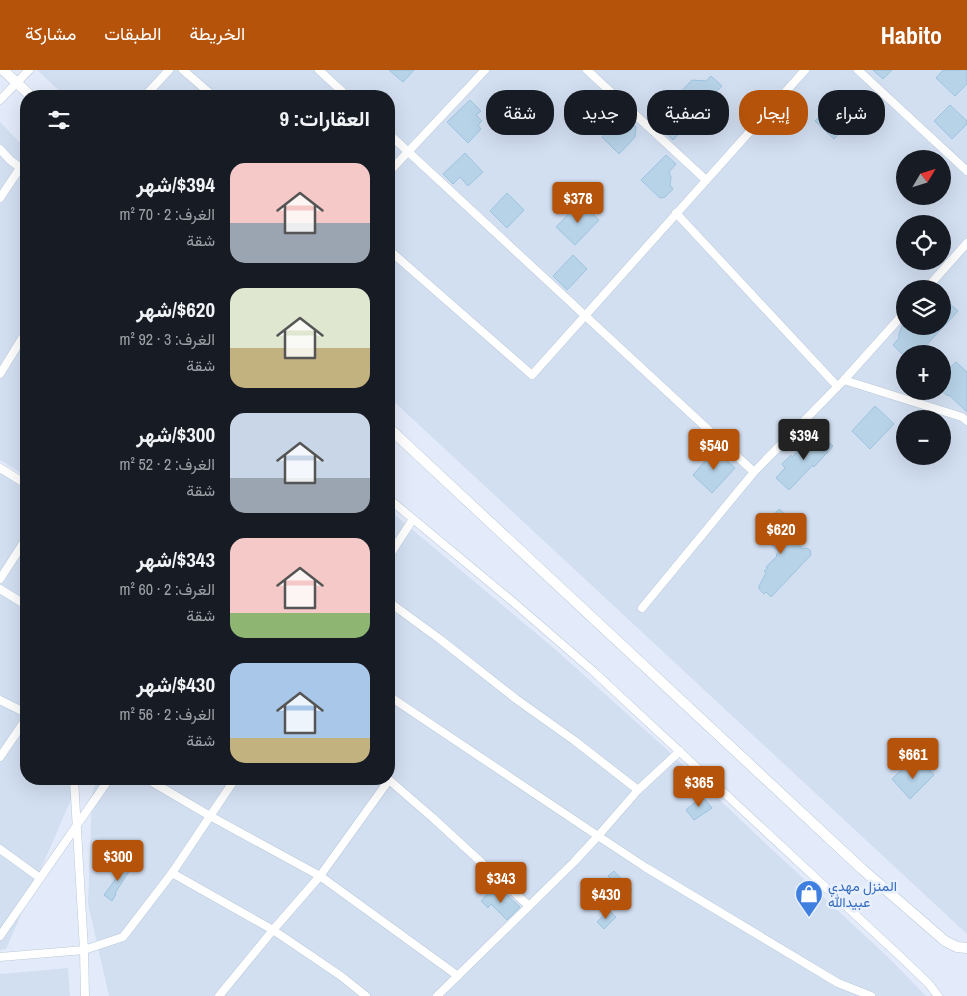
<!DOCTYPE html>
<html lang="ar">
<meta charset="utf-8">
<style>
:root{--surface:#171b24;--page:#242831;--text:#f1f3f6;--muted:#9ea1a6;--accent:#b45309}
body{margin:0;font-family:"Archivo Narrow",Vazirmatn,sans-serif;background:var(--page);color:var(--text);direction:rtl;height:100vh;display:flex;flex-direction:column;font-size:19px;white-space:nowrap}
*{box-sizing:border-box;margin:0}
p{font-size:16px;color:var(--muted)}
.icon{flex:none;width:28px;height:28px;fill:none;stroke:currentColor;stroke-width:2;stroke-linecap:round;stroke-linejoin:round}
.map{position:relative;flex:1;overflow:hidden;direction:ltr}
.drawer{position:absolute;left:20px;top:20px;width:375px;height:695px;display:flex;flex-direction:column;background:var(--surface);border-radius:20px;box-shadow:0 5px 20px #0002;direction:rtl}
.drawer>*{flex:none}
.top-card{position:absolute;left:410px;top:20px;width:475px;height:45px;direction:rtl;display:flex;gap:10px}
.needle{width:32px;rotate:52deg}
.controls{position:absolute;left:896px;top:80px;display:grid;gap:10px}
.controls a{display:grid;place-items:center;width:55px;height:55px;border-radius:50%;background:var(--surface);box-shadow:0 5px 20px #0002;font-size:25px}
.price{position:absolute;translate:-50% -42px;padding:0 11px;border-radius:5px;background:var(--accent);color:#fff;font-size:16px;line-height:32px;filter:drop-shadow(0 1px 2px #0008)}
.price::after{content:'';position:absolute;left:50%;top:30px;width:15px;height:11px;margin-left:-8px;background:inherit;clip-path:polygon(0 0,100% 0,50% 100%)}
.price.current{background:#222;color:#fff}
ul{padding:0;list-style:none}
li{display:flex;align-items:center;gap:15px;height:125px;padding:0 25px}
li span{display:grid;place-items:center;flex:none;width:140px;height:100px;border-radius:15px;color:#555}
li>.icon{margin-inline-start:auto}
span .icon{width:60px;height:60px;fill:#fffc;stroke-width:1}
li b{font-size:21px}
h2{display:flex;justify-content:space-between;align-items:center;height:60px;padding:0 25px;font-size:21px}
.pill{padding:0 18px;border-radius:20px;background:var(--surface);box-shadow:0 5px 20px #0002;font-size:18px;line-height:45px}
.pill.current{background:var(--accent);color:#fff}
header{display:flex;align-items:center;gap:30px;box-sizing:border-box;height:70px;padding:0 25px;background:var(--accent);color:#fff}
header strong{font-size:24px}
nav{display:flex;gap:28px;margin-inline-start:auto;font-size:18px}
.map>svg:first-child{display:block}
.residential{fill:#d2dff1;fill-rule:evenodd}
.building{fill:#b7d3e8;stroke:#9ec3df}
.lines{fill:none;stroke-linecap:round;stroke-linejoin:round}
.minor-casing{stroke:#bac9d9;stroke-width:9}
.tertiary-casing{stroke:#bac9d9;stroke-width:11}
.minor{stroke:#fff;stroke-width:8}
.tertiary{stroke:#fff;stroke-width:10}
.labels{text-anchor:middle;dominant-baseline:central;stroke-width:5;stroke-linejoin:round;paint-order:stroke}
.shop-label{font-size:14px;fill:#366cbe;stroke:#e8f0fd;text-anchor:start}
</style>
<header>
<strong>Habito</strong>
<nav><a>الخريطة</a><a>الطبقات</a><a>مشاركة</a></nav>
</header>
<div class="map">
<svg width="967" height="926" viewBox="0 0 967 926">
<rect width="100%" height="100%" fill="#e3ebfa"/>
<g class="residential">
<path d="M 37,0 L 967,0 L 967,864 L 389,327 L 389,26 L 65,26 ZM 905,89 L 942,89 L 942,126 L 905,126 ZM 905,154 L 942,154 L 942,191 L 905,191 ZM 905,219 L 942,219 L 942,256 L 905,256 ZM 905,284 L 942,284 L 942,321 L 905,321 ZM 905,349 L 942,349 L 942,386 L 905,386 Z"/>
<path d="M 0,52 L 26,79 L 26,406 L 0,390 Z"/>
<path d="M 0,400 L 26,415 L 26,709 L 80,709 L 6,879 L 0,880 Z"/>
<path d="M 389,440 L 556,580 L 664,677 L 763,771 L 889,888 L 926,926 L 109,926 L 88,834 L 92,725 L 96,709 L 389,709 Z"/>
<path d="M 68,898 L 70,926 L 0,926 L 0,904 Z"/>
</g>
<g class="building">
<path d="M 389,0 L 414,0 L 403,12 Z"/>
<path d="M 873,0 L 892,0 L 883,9 Z"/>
<path d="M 943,0 L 967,0 L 967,14 L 955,26 L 936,8 Z"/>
<path d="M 711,6 L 722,16 L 712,26 L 713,28 L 673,70 L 653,51 L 692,10 L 706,11 Z"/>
<path d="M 600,24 L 609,32 L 587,56 L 578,49 Z"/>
<path d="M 470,30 L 481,41 L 476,45 L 482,51 L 478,55 L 481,59 L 468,73 L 447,52 Z"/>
<path d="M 950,35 L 967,51 L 967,54 L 952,69 L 934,51 Z"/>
<path d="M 826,40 L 844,58 L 834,69 L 815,51 Z"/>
<path d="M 623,45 L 636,57 L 635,67 L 619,84 L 602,67 Z"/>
<path d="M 465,83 L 483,102 L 468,116 L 460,107 L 453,114 L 443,104 Z"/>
<path d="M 666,85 L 676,94 L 669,102 L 671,107 L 670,115 L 673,119 L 665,127 L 660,128 L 641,110 Z"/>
<path d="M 507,123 L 524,140 L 507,158 L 490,141 Z"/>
<path d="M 580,132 L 599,150 L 575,175 L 556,157 Z"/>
<path d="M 573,185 L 587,199 L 567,220 L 553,206 Z"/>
<path d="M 942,227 L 958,241 L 918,284 L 902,284 L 893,275 L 899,268 L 899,264 L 902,256 L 942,256 Z"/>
<path d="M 956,292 L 967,302 L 967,342 L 949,325 L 948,326 L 942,321 L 942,305 Z"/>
<path d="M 875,336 L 894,354 L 870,379 L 852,361 Z"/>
<path d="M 820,364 L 833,376 L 814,397 L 813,395 L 789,420 L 776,408 L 785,398 L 782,394 L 791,385 L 792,387 L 812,366 L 815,369 Z"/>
<path d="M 715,380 L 735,398 L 712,423 L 693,405 Z"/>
<path d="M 779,439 L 785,444 L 783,446 L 787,449 L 783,454 L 787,457 L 784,461 L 803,479 L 807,478 L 810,480 L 811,485 L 771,527 L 766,522 L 764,524 L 759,519 L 759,516 L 766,503 L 764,501 L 768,498 L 766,497 L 777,486 L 776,485 L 779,482 L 758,462 Z"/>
<path d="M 923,693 L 934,705 L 910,729 L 892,709 L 906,695 L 914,703 Z"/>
<path d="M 702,726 L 712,738 L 694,750 L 686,740 Z"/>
<path d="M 126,794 L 132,797 L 115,823 L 116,824 L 112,831 L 104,825 L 117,807 L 115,806 L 119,800 L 121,801 Z"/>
<path d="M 614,801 L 632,820 L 625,826 L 621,821 L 619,824 L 609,813 L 612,810 L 608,806 Z"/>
<path d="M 500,819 L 520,837 L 507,850 L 491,834 L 488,838 L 481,831 L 490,821 L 494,825 Z"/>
<path d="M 609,840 L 616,847 L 604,859 L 597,852 Z"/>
</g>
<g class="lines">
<defs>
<g id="minor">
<path d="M 183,0 L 213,26"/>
<path d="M 319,0 L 347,26"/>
<path d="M 587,0 L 706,110"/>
<path d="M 858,0 L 967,101"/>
<path d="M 145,26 L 169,0"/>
<path d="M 0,30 L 29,0"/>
<path d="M 389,64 L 754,402"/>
<path d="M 0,79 L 10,90 L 26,102"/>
<path d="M 389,102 L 485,0"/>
<path d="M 0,128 L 20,98"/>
<path d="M 676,143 L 837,316"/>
<path d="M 389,180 L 532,305 L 805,0"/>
<path d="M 926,219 L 967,173"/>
<path d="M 0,304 L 26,262"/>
<path d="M 844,310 L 962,347 L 967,351"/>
<path d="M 0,398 L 26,414"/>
<path d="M 389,429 L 512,531 L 593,601 L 904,890 L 929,914 L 938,926"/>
<path d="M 389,486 L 413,449"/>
<path d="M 0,509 L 26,469"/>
<path d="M 0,519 L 26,535"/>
<path d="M 389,532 L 441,570 L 516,629 L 575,671 L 638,720"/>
<path d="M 642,538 L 754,402 L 844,310 L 905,242"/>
<path d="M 389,626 L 598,766 L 638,720 L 680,681"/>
<path d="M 0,630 L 26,643"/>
<path d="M 0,687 L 26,649"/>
<path d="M 74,709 L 84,880 L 85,926"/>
<path d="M 147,709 L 210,746 L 320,806 L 458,906"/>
<path d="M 388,709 L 433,748 L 529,836"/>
<path d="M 0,779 L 40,808"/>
<path d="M 172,803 L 273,860 L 341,906 L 366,926"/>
<path d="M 0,866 L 109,709"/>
<path d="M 0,887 L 84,880 L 123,867 L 172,803 L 235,709"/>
<path d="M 219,926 L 273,860 L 320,806 L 389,710"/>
<path d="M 437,926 L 574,792 L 598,766 L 645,797 L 838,913 L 871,926"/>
</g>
<g id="tertiary">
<path d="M 3,0 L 31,26"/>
<path d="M 389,358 L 862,799 L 945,871 L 957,877 L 967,878"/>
</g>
</defs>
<use href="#minor" class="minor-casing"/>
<use href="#tertiary" class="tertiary-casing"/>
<use href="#minor" class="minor"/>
<use href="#tertiary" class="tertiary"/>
</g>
<defs>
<symbol id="shop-pin" viewBox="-11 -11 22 30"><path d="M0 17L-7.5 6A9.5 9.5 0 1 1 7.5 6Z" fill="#3f7fe0" stroke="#e8f0fd"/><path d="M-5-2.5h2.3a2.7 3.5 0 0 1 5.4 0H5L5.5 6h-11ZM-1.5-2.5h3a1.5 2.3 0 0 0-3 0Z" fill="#fff"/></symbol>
</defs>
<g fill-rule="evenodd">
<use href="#shop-pin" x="793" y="808" width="32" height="43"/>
</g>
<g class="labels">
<g class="shop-label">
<text x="828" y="816">المنزل مهدي<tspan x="828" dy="16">عبيدالله</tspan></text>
</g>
</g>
</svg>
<div class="controls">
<a><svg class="needle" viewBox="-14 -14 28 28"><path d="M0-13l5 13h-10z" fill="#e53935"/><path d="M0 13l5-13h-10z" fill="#9ea1a6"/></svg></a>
<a><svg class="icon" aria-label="locate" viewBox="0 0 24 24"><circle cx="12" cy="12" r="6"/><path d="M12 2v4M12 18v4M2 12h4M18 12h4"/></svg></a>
<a><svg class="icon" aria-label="layers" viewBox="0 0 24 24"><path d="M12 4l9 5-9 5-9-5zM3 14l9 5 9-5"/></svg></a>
<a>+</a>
<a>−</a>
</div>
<b class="price" style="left:578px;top:154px">$378</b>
<b class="price current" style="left:804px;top:391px">$394</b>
<b class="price" style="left:714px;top:401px">$540</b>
<b class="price" style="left:781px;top:485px">$620</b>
<b class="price" style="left:913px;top:710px">$661</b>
<b class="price" style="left:699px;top:738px">$365</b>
<b class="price" style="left:118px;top:812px">$300</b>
<b class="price" style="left:501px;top:834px">$343</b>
<b class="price" style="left:606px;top:850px">$430</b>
<div class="top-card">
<a class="pill">شراء</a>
<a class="pill current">إيجار</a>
<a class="pill">تصفية</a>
<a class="pill">جديد</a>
<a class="pill">شقة</a>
</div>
<section class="drawer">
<h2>العقارات: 9<svg class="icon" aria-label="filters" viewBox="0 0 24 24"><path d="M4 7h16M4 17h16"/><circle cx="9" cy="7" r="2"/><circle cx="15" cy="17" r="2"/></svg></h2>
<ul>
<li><span style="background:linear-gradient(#f6c9c9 60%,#9aa5b1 0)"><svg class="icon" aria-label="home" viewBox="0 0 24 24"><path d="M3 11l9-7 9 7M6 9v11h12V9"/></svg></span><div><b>$394/شهر</b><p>الغرف: 2 · 70 m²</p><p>شقة</p></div></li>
<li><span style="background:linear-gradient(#dfe7d0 60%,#c2b280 0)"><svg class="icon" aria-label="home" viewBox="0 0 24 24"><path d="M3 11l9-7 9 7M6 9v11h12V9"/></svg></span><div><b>$620/شهر</b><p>الغرف: 3 · 92 m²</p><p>شقة</p></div></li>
<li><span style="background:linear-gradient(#c9d6e8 65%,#9aa5b1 0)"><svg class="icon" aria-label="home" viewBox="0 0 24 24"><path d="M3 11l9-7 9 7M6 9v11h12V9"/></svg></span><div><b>$300/شهر</b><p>الغرف: 2 · 52 m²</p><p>شقة</p></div></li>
<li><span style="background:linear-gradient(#f6c9c9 75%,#8fb573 0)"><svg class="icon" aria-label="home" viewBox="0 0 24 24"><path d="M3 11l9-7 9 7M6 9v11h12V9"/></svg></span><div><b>$343/شهر</b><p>الغرف: 2 · 60 m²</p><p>شقة</p></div></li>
<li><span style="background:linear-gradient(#a9c7e8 75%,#c2b280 0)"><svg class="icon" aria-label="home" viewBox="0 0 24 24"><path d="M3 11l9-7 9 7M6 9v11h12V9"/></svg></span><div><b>$430/شهر</b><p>الغرف: 2 · 56 m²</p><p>شقة</p></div></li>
</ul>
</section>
</div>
